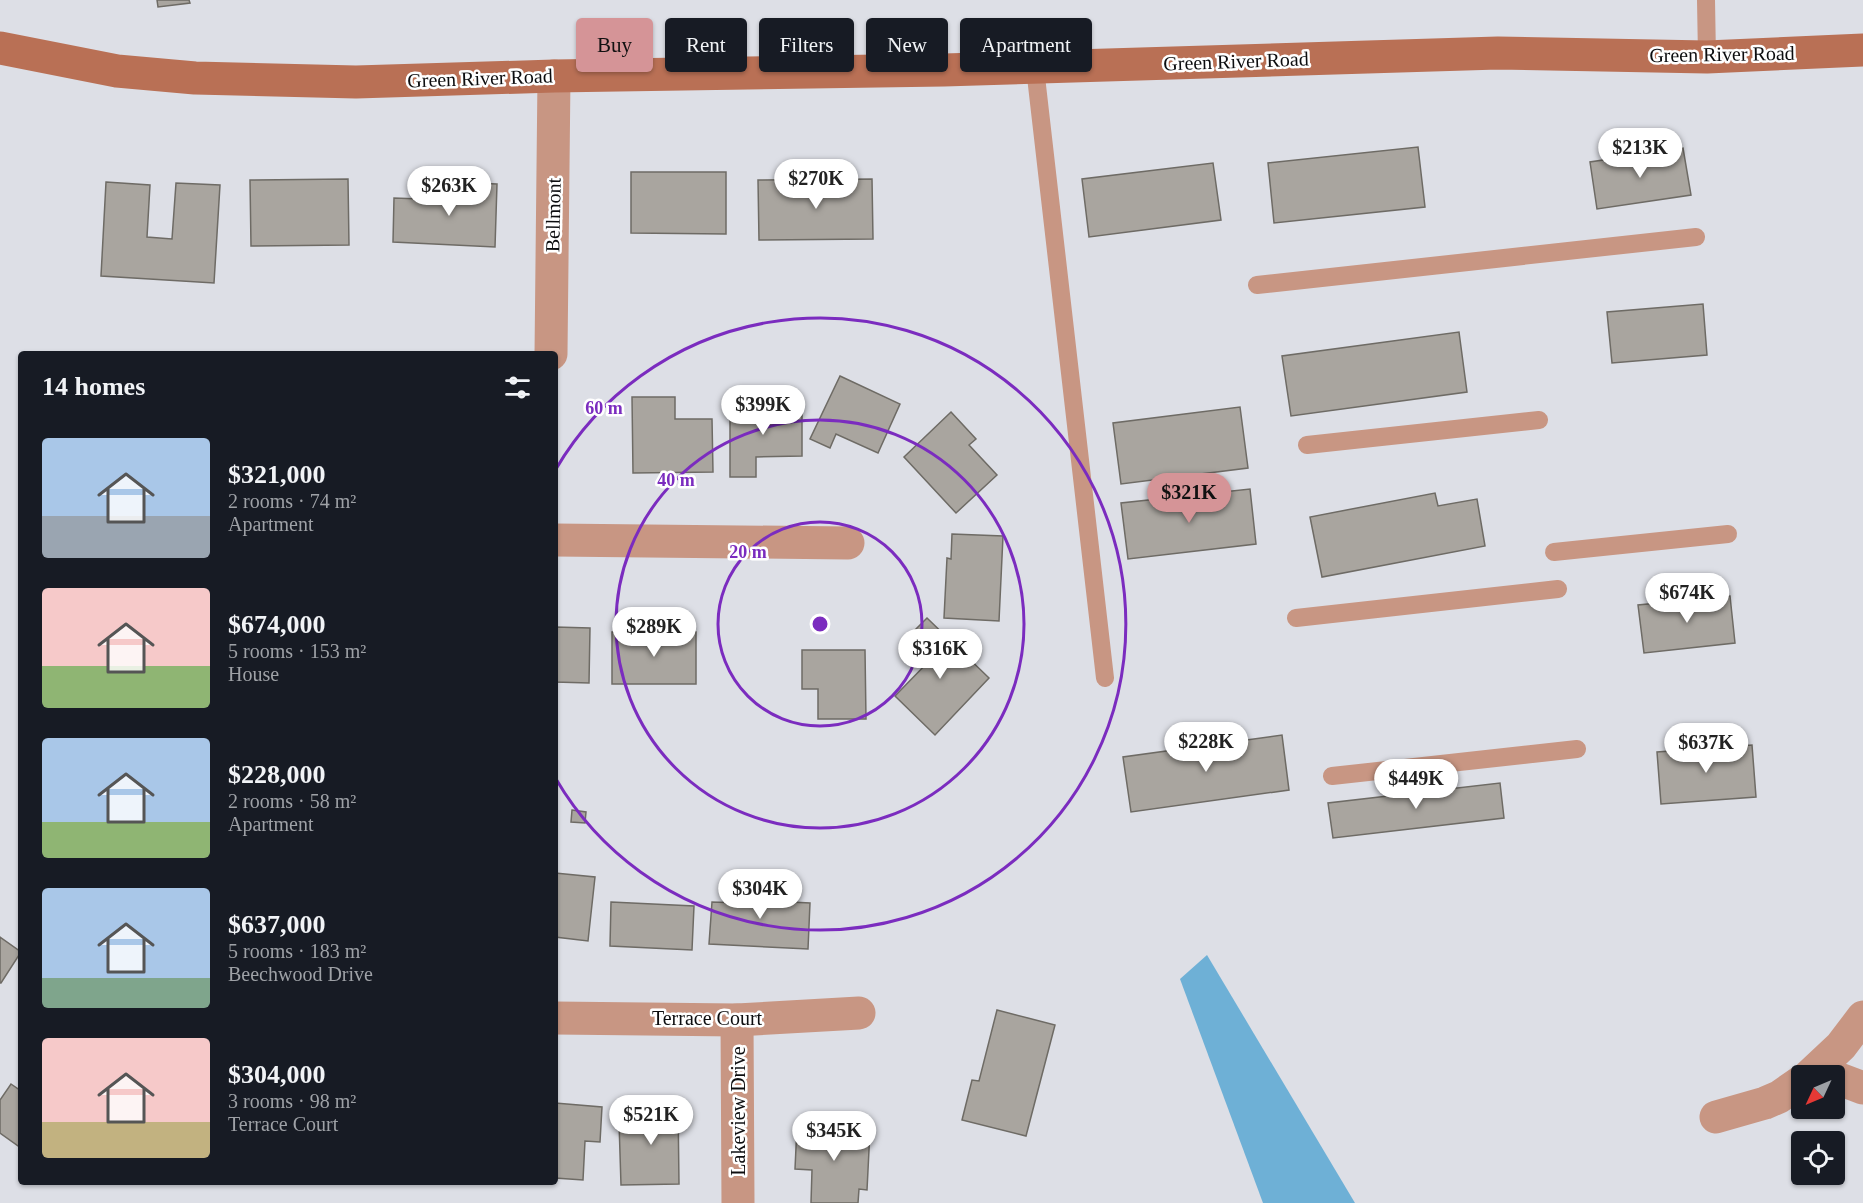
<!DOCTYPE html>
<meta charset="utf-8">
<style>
:root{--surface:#171b24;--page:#20242c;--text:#f1f3f6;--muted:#9ea1a6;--accent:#d59497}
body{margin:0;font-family:Georgia,serif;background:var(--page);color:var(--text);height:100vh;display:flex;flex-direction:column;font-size:22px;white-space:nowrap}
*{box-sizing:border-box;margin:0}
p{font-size:20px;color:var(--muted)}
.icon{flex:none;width:33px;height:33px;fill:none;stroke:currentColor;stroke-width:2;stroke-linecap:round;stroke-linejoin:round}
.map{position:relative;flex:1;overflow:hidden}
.panel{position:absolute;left:18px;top:351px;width:540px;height:834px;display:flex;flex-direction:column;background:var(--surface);border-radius:6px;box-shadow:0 2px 4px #0004}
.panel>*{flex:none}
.banner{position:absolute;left:576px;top:18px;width:570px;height:54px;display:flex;gap:12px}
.needle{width:39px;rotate:226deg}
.buttons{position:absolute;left:1791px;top:1065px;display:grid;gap:12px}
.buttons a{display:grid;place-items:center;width:54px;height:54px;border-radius:6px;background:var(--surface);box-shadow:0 2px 4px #0004;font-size:30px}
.price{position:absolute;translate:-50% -51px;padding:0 14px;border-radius:21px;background:#fff;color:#222;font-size:20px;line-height:39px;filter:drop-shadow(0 2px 3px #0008)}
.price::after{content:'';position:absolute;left:50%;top:36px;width:18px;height:14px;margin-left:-9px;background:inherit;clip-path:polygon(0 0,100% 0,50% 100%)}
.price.selected{background:var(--accent);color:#111}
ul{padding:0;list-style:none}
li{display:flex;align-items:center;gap:18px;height:150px;padding:0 24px}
li span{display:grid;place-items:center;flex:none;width:168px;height:120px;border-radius:6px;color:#555}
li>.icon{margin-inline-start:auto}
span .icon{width:72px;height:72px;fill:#fffc;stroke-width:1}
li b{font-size:26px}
h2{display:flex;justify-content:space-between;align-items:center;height:72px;padding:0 24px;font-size:26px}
.tag{padding:0 21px;border-radius:6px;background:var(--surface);box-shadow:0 2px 4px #0004;font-size:21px;line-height:54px}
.tag.selected{background:var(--accent);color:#111}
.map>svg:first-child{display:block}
.water{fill:#6eb0d6}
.building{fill:#a9a59f;stroke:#6e6b65;stroke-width:1.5}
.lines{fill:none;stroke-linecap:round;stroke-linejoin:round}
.lane{stroke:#c89683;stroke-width:18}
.street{stroke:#c89683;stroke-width:33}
.secondary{stroke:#b97055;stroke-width:33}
.ring{fill:none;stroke:#7b2cbf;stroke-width:3}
.labels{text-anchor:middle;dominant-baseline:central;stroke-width:5;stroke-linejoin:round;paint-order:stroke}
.street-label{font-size:20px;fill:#0c0d0f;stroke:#fff}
.centre{fill:#7b2cbf;stroke:#fff;stroke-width:3}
.ring-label{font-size:18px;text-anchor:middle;font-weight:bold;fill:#7b2cbf;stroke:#fff;stroke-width:5;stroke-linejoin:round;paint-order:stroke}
</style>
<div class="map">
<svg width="1863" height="1203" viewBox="0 0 1863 1203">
<rect width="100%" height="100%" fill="#dddfe6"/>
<path class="water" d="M 1207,955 L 1355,1203 L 1263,1203 L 1180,979 Z"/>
<g class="building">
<path d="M 157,0 L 189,0 L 190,3 L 158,7 Z"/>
<path d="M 1418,147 L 1425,207 L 1274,223 L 1268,163 Z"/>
<path d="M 1683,148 L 1691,195 L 1597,209 L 1590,162 Z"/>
<path d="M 1213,163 L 1221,220 L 1089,237 L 1082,179 Z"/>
<path d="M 631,172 L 726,172 L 726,234 L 631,233 Z"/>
<path d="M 348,179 L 349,245 L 251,246 L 250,180 Z"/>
<path d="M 872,179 L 873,239 L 759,240 L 758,180 Z"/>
<path d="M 106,182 L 150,185 L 147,237 L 172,239 L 176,183 L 220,185 L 214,283 L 101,276 Z"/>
<path d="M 448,182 L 497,184 L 495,247 L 393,242 L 394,198 L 448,200 Z"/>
<path d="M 1703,304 L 1707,355 L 1612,363 L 1607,312 Z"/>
<path d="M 1459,332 L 1467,392 L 1291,416 L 1282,356 Z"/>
<path d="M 840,376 L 900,404 L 878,453 L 836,434 L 830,448 L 810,439 Z"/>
<path d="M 632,397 L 675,397 L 675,419 L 712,419 L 713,472 L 633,473 Z"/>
<path d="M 802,406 L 802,456 L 756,457 L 756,477 L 730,477 L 730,407 Z"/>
<path d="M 1240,407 L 1248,468 L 1121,484 L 1113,423 Z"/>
<path d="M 951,412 L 976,439 L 969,445 L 997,475 L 956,513 L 904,457 Z"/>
<path d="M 1250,489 L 1256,544 L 1128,559 L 1121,503 Z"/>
<path d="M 1435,493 L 1438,506 L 1477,499 L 1485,546 L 1322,577 L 1310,517 Z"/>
<path d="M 952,534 L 1003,536 L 999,621 L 944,618 L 947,558 L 951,559 Z"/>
<path d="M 1730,596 L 1735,643 L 1644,653 L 1638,605 Z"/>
<path d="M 927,618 L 989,678 L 935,735 L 895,696 L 932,658 L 909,636 Z"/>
<path d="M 555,627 L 590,628 L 589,683 L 555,682 Z"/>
<rect x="612" y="632" width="84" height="52"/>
<path d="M 802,650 L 865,650 L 866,719 L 818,719 L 818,689 L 802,689 Z"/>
<path d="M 1282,735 L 1289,790 L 1131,812 L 1123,757 Z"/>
<path d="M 1752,745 L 1756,797 L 1661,804 L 1657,752 Z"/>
<path d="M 1500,783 L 1504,818 L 1333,838 L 1328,803 Z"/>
<path d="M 572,810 L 586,812 L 585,823 L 571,822 Z"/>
<path d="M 555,873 L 595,877 L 588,941 L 555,937 Z"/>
<path d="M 742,880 L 771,882 L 770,901 L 810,903 L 808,949 L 709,944 L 712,902 L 741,903 Z"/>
<path d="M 611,902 L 694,906 L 692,950 L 610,946 Z"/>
<path d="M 0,937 L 21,952 L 1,983 L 0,983 Z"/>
<path d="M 997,1010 L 1055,1025 L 1026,1136 L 962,1120 L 972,1080 L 979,1081 Z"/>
<path d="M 11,1084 L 21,1091 L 21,1148 L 0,1133 L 0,1100 Z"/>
<path d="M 555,1103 L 602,1107 L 600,1142 L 585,1141 L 583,1180 L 555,1178 Z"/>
<path d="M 635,1104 L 678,1104 L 679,1184 L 621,1185 L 619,1122 L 635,1122 Z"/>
<path d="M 797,1126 L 870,1130 L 867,1190 L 859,1189 L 858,1203 L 811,1203 L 812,1170 L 795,1169 Z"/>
</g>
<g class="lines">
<g class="lane">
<path d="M 1706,0 L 1707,57"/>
<path d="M 1035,68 L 1105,678"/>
<path d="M 1257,285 L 1696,237"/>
<path d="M 1307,445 L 1539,420"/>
<path d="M 1554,552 L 1728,534"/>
<path d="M 1296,618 L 1558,589"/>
<path d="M 1332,776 L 1577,749"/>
</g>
<g class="street">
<path d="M 551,354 L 554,76"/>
<path d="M 555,540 L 848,543"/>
<path d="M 555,1018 L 737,1020 L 859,1013"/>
<path d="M 737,1020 L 738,1203"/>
<path d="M 1809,1076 L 1841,1046 L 1863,1017"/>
<path d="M 1834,1077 L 1863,1088"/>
<path d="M 1716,1117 L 1765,1103 L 1779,1097 L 1802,1081"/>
</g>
<path class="secondary" d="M 0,48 L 117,71 L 195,78 L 356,82 L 554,76 L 944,70 L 1498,53 L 1707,57 L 1863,50"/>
</g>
<g class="ring">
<circle cx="820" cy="624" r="102"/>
<circle cx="820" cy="624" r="204"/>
<path d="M556 469A306 306 0 1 1 556 779"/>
</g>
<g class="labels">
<g class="street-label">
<text transform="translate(1722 54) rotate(-1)">Green River Road</text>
<text transform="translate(1236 61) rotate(-2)">Green River Road</text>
<text transform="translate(480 78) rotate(-2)">Green River Road</text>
<text transform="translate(553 215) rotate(-89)">Bellmont</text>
<text x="707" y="1018">Terrace Court</text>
<text transform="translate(738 1111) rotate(-90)">Lakeview Drive</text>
</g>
</g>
<circle cx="820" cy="624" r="9" class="centre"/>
<g class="ring-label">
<text x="604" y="414">60 m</text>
<text x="676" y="486">40 m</text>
<text x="748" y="558">20 m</text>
</g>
</svg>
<div class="buttons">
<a><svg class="needle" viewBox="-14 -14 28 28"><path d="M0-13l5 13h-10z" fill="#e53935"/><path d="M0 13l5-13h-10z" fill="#9ea1a6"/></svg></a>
<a><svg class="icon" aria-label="locate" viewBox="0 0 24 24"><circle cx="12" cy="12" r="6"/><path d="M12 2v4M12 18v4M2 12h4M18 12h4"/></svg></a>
</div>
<b class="price" style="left:1640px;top:179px">$213K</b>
<b class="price" style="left:816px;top:210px">$270K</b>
<b class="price" style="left:449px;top:217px">$263K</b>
<b class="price" style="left:763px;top:436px">$399K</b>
<b class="price selected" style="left:1189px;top:524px">$321K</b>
<b class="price" style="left:1687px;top:624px">$674K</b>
<b class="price" style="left:654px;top:658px">$289K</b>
<b class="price" style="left:940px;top:680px">$316K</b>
<b class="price" style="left:1206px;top:773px">$228K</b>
<b class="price" style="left:1706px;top:774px">$637K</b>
<b class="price" style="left:1416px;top:810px">$449K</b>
<b class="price" style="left:760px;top:920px">$304K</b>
<b class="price" style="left:651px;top:1146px">$521K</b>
<b class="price" style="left:834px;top:1162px">$345K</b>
<div class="banner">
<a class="tag selected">Buy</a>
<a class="tag">Rent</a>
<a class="tag">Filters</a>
<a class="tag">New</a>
<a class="tag">Apartment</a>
</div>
<section class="panel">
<h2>14 homes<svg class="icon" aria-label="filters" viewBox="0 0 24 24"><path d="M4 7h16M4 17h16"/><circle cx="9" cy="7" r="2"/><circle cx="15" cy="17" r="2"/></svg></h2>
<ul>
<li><span style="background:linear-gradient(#a9c7e8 65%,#9aa5b1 0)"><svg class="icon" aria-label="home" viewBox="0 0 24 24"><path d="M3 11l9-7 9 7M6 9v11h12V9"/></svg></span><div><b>$321,000</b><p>2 rooms · 74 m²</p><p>Apartment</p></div></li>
<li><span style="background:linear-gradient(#f6c9c9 65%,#8fb573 0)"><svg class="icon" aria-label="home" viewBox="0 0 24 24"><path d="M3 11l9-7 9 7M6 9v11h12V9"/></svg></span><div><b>$674,000</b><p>5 rooms · 153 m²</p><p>House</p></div></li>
<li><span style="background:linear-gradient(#a9c7e8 70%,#8fb573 0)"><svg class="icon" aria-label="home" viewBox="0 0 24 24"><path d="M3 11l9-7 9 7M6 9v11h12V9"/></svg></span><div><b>$228,000</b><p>2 rooms · 58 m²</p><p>Apartment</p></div></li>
<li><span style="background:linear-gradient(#a9c7e8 75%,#7fa58c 0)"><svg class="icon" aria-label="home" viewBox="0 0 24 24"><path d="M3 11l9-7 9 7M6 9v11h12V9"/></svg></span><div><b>$637,000</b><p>5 rooms · 183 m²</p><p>Beechwood Drive</p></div></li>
<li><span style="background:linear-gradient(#f6c9c9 70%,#c2b280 0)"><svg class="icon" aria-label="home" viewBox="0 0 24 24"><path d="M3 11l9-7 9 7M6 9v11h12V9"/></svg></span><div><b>$304,000</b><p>3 rooms · 98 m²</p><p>Terrace Court</p></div></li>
</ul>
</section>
</div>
